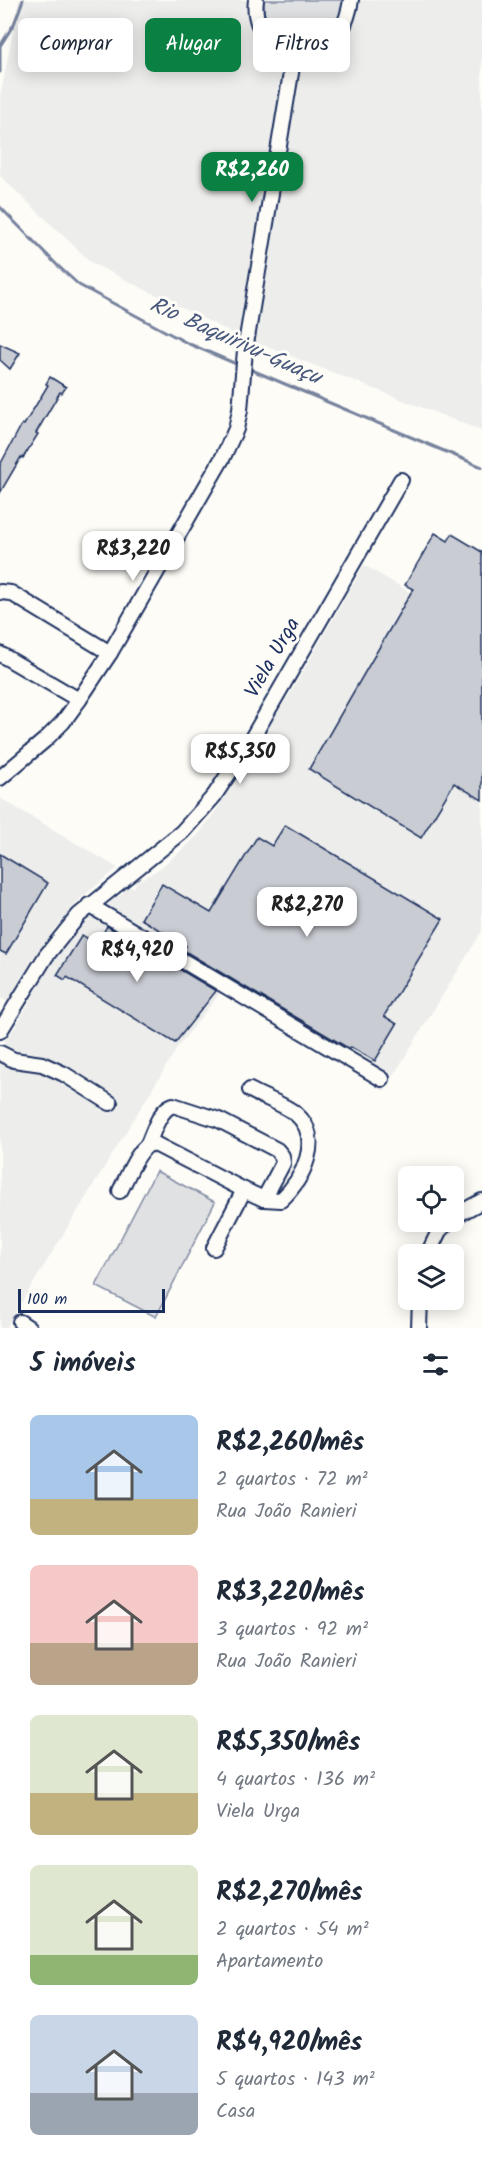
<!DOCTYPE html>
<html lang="pt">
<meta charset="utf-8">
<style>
:root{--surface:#fff;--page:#f6f6f7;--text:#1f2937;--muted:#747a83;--accent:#0b8043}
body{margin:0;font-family:Kalam,sans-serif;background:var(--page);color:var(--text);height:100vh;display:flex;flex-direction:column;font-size:22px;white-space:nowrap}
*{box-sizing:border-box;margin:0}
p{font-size:20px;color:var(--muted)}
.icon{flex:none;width:33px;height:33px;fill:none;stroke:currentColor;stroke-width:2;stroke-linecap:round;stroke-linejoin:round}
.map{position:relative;height:1328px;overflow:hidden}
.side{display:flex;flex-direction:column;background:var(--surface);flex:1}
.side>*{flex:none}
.top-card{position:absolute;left:18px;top:18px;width:447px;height:54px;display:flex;gap:12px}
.controls{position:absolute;left:398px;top:1166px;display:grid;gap:12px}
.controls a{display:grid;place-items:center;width:66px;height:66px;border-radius:9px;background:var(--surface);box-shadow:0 3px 15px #0003;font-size:30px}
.scale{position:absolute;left:18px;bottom:15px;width:147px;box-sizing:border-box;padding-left:6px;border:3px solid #1b2f5e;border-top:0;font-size:16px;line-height:21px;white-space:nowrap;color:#1b2f5e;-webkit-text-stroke:4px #fdfcf7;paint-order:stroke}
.price{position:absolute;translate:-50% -51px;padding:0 14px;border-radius:12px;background:#fff;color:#222;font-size:20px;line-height:39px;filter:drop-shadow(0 2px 3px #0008)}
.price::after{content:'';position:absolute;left:50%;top:36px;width:18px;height:14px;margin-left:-9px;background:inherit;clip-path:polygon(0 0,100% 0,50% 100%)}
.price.selected{background:var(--accent);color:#fff}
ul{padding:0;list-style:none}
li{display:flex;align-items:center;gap:18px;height:150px;padding:0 30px}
li span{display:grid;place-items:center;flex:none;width:168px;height:120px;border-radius:9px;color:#555}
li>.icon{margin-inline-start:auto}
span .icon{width:72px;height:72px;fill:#fffc;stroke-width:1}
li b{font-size:26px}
h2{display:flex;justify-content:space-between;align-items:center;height:72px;padding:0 30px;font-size:26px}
.tag{padding:0 21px;border-radius:9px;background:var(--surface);box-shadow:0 3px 15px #0003;font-size:21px;line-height:54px}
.tag.selected{background:var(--accent);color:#fff}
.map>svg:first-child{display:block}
.built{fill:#edeeec}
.green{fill:#e0e1e3;stroke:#7e88a0;stroke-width:1.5}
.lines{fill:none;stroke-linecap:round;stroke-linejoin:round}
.stream{stroke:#76819c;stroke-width:3}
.building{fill:#c9ccd3;stroke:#1b2f5e;stroke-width:1.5}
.minor-casing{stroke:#1b2f5e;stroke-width:18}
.minor{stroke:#fdfcf7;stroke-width:14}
.labels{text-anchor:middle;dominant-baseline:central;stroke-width:6;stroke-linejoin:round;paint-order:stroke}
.street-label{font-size:21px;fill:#1b2f5e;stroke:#fdfcf7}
.water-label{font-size:22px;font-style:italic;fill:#49587d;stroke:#fdfcf7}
</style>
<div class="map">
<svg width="482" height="1328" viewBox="0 0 482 1328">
<rect width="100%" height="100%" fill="#fdfcf7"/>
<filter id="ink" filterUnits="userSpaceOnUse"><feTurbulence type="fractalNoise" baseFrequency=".0167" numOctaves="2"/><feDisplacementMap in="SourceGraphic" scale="12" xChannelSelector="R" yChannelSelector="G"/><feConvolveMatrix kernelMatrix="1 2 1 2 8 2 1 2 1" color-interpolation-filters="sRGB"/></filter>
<g filter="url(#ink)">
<g class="built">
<path d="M 19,0 L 482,0 L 482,431 L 232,333 L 92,263 L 0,176 L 0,97 Z"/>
<path d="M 364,565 L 482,635 L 482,931 L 384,1091 L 221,992 L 178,1047 L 6,1328 L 0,1328 L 0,1048 L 19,1021 L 51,964 L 90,915 L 108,925 L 114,914 L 109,905 L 111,900 L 121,895 L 127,887 L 134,887 L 136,882 L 157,870 L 182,850 L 199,834 L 219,806 L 291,692 Z"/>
<path d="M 0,798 L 118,868 L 81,898 L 60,922 L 32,960 L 8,1002 L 0,998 Z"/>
</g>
<g class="green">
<path d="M 264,0 L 343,0 C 338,66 260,59 264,0 Z"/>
<path d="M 156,1171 L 215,1202 L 156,1317 L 96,1286 Z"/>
</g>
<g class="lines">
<g class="stream">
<path d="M 0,72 L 0,46 L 14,24 L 23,0"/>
<path d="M 0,207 L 57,265 L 79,285 L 187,343 L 241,366"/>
<path d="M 247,368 L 482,467"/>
</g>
</g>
<g class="building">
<path d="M 0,344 L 20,353 L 10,369 L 0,360 Z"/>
<path d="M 50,377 L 66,387 L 62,393 L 60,392 L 36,433 L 38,434 L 23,458 L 21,457 L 0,493 L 0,465 L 22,424 L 24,425 L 48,385 L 46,384 Z"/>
<path d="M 435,533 L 448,541 L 452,534 L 482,552 L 482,800 L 454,783 L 421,838 L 309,769 L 413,589 L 405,585 Z"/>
<path d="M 285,825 L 443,919 L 384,1016 L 397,1024 L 375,1061 L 351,1047 L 348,1048 L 183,950 L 186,946 L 141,919 L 162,884 L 211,913 L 257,837 L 272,846 Z"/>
<path d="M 0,854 L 48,883 L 6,954 L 0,951 Z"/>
<path d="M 107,926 L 216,991 L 175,1043 L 67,977 L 65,980 L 57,975 L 82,935 L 97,944 Z"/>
</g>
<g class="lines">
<defs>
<g id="minor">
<path d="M 256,0 C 252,28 271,47 293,61 C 301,60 309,59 316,56 C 337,48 348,20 351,0"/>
<path d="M 0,592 L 11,593 L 110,653"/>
<path d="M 0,654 L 79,700"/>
<path d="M 0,778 L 45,740 L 63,722 L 79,700 L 110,653 L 223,457 L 236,429 L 240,410 L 245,350 L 293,61"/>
<path d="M 89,905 L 382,1079"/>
<path d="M 0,1031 L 46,956 L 79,915 L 182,832 L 214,796 L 251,740 L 401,480"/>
<path d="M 0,1053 L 14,1060 L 42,1064 L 64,1074 L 110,1103"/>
<path d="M 148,1144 C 154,1131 159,1110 173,1105 L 219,1120 L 277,1150 L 282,1156 L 283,1163 L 264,1199"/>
<path d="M 120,1191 C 127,1178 139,1145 153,1143 L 244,1190"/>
<path d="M 453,1217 L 482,1201"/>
<path d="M 214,1248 L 244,1190 L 264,1199 L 281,1200 C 303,1179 324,1138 296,1114 C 284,1104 264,1098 250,1090"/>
<path d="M 428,1254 L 439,1231 L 449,1221"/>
<path d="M 20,1322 L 29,1328"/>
<path d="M 419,1328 L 420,1299"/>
</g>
</defs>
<use href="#minor" class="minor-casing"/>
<use href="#minor" class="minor"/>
</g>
</g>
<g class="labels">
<g class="street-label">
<text transform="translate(273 658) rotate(-60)">Viela Urga</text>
</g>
<g class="water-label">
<text transform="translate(235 342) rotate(24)">Rio Baquirivu-Guaçu</text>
</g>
</g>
</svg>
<div class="controls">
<a><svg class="icon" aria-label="locate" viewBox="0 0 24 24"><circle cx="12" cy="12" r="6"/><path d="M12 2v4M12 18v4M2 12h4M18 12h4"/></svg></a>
<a><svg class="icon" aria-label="layers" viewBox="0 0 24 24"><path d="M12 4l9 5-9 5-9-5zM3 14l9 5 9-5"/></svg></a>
</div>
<div class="scale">100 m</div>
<b class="price selected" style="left:252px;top:203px">R$2,260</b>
<b class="price" style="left:133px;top:582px">R$3,220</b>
<b class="price" style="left:240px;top:785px">R$5,350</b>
<b class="price" style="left:307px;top:938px">R$2,270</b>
<b class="price" style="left:137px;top:983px">R$4,920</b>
<div class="top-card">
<a class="tag">Comprar</a>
<a class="tag selected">Alugar</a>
<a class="tag">Filtros</a>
</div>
</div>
<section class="side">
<h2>5 imóveis<svg class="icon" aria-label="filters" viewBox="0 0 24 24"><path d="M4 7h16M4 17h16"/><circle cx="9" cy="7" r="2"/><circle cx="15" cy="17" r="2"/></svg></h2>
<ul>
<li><span style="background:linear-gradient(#a9c7e8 70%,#c2b280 0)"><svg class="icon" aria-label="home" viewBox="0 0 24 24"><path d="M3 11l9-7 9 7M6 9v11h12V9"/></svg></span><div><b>R$2,260/mês</b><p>2 quartos · 72 m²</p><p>Rua João Ranieri</p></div></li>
<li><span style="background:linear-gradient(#f6c9c9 65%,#b9a48a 0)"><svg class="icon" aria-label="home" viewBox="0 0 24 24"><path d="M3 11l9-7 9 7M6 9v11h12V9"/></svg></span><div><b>R$3,220/mês</b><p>3 quartos · 92 m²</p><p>Rua João Ranieri</p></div></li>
<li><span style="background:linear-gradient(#dfe7d0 65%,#c2b280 0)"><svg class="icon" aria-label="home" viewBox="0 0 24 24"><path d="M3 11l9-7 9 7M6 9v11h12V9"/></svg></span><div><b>R$5,350/mês</b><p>4 quartos · 136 m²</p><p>Viela Urga</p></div></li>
<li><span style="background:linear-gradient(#dfe7d0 75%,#8fb573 0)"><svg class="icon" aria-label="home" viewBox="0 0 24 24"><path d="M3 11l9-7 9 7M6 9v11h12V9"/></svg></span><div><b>R$2,270/mês</b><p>2 quartos · 54 m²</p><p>Apartamento</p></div></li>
<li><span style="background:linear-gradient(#c9d6e8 65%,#9aa5b1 0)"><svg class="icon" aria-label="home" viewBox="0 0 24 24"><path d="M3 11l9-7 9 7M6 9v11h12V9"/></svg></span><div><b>R$4,920/mês</b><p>5 quartos · 143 m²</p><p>Casa</p></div></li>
</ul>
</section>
